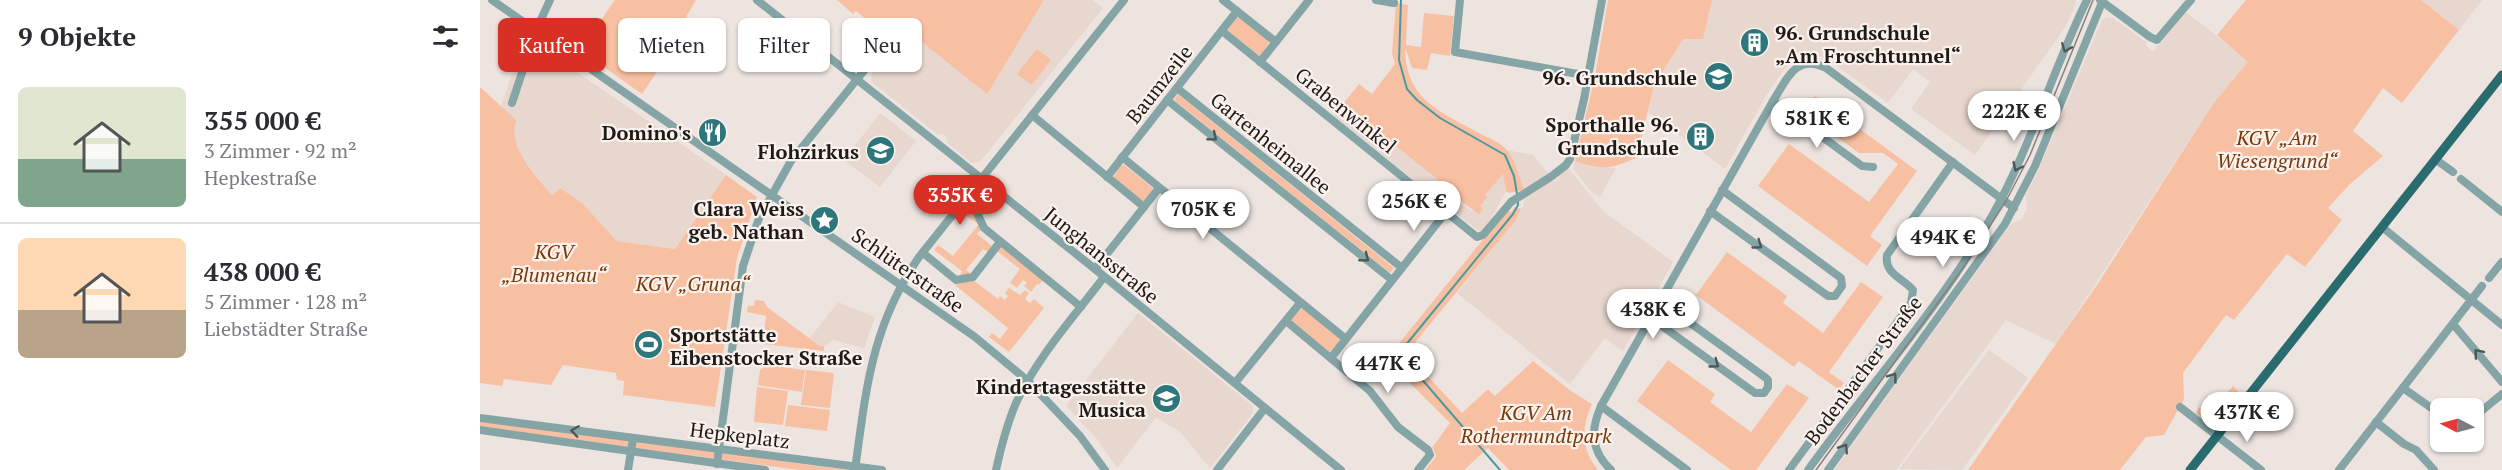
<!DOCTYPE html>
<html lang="de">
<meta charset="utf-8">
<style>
:root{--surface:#fff;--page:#f2f2f3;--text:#2b2b33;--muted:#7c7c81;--line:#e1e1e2;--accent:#d93025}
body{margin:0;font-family:"PT Serif",serif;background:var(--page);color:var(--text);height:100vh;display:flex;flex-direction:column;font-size:22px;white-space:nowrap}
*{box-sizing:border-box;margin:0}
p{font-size:20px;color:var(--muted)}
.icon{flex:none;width:33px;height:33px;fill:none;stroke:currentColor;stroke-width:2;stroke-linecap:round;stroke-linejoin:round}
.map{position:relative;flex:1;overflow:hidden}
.details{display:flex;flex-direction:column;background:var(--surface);width:480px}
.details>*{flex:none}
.hud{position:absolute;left:18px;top:18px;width:570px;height:54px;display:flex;gap:12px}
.needle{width:39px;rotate:276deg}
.fabs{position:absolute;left:1950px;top:398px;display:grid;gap:12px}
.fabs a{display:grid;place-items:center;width:54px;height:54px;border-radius:9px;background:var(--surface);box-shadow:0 2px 4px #0004;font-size:30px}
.price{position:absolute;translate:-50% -51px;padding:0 14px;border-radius:21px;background:#fff;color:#222;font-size:20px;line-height:39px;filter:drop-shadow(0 2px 3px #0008)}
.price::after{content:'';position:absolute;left:50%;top:36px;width:18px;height:14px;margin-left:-9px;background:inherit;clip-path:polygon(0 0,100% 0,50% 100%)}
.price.on{background:var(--accent);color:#fff}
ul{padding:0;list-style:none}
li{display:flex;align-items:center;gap:18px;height:150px;padding:0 18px}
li+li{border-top:2px solid var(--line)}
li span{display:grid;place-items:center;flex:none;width:168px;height:120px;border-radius:9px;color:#555}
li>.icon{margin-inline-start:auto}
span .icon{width:72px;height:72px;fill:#fffc;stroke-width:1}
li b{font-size:26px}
h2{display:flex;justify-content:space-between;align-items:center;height:72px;padding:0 18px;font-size:26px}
.tag{padding:0 21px;border-radius:9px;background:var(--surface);box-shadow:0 2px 4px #0004;font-size:21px;line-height:54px}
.tag.on{background:var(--accent);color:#fff}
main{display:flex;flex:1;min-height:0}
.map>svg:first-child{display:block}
.built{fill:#e7d7ce}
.green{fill:#f8c0a2}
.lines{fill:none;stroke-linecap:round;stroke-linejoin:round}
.stream{stroke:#4a999f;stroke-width:2}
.minor{stroke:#84a4a6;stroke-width:8}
.major{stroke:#2a6b70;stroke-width:9}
.tram{stroke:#87817e;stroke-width:1.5}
.oneway{stroke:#4b5858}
.labels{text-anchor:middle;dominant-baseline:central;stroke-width:4.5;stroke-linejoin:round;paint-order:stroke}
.poi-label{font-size:20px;font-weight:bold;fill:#1d1a18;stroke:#fbf2ed;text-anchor:end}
.street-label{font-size:20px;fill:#1d1a18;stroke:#fbf2ed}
.park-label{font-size:20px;font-style:italic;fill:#7a3808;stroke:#fbf2ed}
</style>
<main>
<section class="details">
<h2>9 Objekte<svg class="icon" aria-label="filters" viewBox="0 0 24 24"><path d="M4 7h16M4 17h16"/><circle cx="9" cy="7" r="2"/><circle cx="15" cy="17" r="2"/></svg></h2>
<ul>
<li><span style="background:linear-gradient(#dfe7d0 60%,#7fa58c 0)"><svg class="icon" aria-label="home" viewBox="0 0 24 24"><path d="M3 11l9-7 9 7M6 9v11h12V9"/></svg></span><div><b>355 000 €</b><p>3 Zimmer · 92 m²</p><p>Hepkestraße</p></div></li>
<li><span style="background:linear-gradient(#ffd9b3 60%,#b9a48a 0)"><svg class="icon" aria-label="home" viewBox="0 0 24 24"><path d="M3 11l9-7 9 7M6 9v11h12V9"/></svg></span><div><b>438 000 €</b><p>5 Zimmer · 128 m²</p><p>Liebstädter Straße</p></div></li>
</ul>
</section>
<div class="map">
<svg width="2022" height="470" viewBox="0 0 2022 470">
<rect width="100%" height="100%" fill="#ede4e0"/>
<g class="built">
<path d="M 564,0 L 613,0 L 623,8 L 500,162 L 492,163 L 467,143 L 466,137 L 462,134 L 458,135 L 392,82 L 391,75 L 427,30 L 545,29 Z"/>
<path d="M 1232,0 L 1596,0 L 1595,6 L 1586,26 L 1495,155 L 1431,109 L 1450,82 L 1433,69 L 1408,103 L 1350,61 L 1332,53 L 1321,54 L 1304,69 L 1286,96 L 1245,169 L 1168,112 L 1174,85 L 1203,38 L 1223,38 Z"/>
<path d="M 1941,0 L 2002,0 L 1979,30 Z"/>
<path d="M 1706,12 L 1769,61 L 1733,104 L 1576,344 L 1526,320 L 1416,470 L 1354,470 L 1531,224 L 1541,220 L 1547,209 L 1546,195 L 1559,169 L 1622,20 L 1627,17 L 1633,18 L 1666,42 L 1667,47 L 1673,52 Z"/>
<path d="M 45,36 L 246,175 L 195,249 L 137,241 L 102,203 L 80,188 L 72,195 L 42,157 L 21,106 Z"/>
<path d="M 863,104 L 966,185 L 963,189 L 991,211 L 1000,206 L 1005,195 L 1024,173 L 1026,191 L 1011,219 L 1001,233 L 854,116 Z"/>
<path d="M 400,113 L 436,141 L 400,187 L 364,160 Z"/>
<path d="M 1027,150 L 1053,155 L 1069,174 L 1044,190 Z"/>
<path d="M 1095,161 L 1112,167 L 1136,168 L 1120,197 L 1111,191 L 1093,169 Z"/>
<path d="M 1088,168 L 1123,211 L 1193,262 L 1143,351 L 1125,338 L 1090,384 L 977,293 L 1036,220 L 1044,204 L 1044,196 L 1071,180 L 1074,182 L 1079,178 L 1078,176 Z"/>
<path d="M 358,302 L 395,317 L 384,348 L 353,340 L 345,346 L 340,346 L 330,338 Z"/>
<path d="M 658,313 L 773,406 L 773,413 L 730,468 L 701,433 L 676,417 L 637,468 L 617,439 L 586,406 Z"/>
<path d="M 1509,350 L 1548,378 L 1482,470 L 1419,469 Z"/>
</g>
<g class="green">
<path d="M 135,0 L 216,0 L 181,60 L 183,63 L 162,94 L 100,50 Z"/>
<path d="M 357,0 L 564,0 L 507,94 L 427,30 L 419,40 L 404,29 L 402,32 L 376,11 L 373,14 Z"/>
<path d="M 1128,0 L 1232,0 L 1223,39 L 1203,39 L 1174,85 L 1157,157 C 1133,169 1122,171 1095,161 L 1115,76 Z"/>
<path d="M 1766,0 L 1941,0 L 1979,30 L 1922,103 L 1903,88 L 1873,131 L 1903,156 L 1869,185 L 1848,208 L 1862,220 L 1825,267 L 1807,254 L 1754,320 L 1746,315 L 1703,373 L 1704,399 L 1684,435 L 1666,437 L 1640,470 L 1488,470 L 1617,285 L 1733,104 L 1768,62 L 1737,35 Z"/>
<path d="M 916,3 L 928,5 L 926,45 L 941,47 L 944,13 L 974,16 L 970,56 L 951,53 L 947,70 L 932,68 L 925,47 C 925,100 961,112 1001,134 C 1009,138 1019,142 1025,148 C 1035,158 1039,177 1044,190 L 1029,193 L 1026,191 L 1023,174 L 1005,195 L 1007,197 L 1000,206 L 1003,209 L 999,214 L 963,189 L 965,185 L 863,104 L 879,84 L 892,94 L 915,64 L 912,53 Z"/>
<path d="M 756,18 L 760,18 L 790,41 L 780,56 L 749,32 L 748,30 Z"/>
<path d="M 557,49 L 571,60 L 552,85 L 537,74 Z"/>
<path d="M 0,87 L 36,120 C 27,147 55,174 72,195 L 80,188 L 102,203 L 137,241 L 195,249 L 246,175 L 277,197 L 257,258 L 235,407 L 143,395 L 144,381 L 137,380 L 136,373 L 83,365 L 71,385 L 24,379 L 22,386 L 0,383 Z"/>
<path d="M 698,94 L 914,268 L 910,273 L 694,100 Z"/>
<path d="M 1335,96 L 1437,171 L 1390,236 L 1402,245 L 1387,266 L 1278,186 L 1309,144 L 1389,202 L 1418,164 L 1403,153 L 1379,153 L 1323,112 Z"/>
<path d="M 644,165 L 673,188 L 666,201 L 662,201 L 633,178 L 640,166 Z"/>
<path d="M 491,203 L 502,228 L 497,234 L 512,246 L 508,252 L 503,249 L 486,270 L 490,273 L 489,275 L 479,277 L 482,271 L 454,250 L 458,245 L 473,256 L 499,224 L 483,214 Z"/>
<path d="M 1035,207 L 1041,209 L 1036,220 L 937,340 L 933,348 L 933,360 L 982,413 L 1008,389 L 1015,396 L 1053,361 L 1091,391 L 1112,404 C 1101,428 1101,449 1118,470 L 1029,470 L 1008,448 L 984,470 L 945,470 L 956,457 L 955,452 L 952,448 L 970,423 L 930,383 L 914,356 L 916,347 L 1027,210 L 1031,212 Z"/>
<path d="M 519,247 L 523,247 L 563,280 L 559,285 L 557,284 L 551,292 L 544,286 L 547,283 L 543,280 L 537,288 L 530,283 L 540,269 L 517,251 Z"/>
<path d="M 1247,252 L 1307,296 L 1303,303 L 1343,333 L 1381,282 L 1403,297 L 1349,372 L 1364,383 L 1359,390 L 1319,361 L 1314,367 L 1216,295 Z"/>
<path d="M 493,280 L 518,299 L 520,296 L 525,300 L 528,296 L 525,293 L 529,288 L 540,295 L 545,290 L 549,293 L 545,299 L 550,303 L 554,299 L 564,308 L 529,352 L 509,337 L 512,333 L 520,339 L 528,328 L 475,285 Z"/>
<path d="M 275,300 L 284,301 L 287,307 L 340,346 L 344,346 L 344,351 L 283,344 L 286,316 L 267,312 L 268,306 L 274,306 Z"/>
<path d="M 821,309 L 824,309 L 860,338 L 860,343 L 853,351 L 847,352 L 812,322 L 812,318 Z"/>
<path d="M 1188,360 L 1235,394 L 1230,402 L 1271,432 L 1307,384 L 1329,398 L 1276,470 L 1251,470 L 1157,401 Z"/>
<path d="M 287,365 L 325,370 L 322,392 L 278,385 L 280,370 Z"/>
<path d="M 326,370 L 354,373 L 350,408 L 321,405 Z"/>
<path d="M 1753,386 L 1758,391 L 1732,424 L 1716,413 L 1719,407 L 1729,416 Z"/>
<path d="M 277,387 L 308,391 L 303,425 L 274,422 Z"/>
<path d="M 308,405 L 350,410 L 347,431 L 305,426 Z"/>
<path d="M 0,420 L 368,470 L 319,470 L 0,427 Z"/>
</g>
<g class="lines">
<g class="stream">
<path d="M 921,0 L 919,60 L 927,89 L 937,100 L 960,118 L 1025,155 L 1034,176 L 1037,194"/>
<path d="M 1020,470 L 927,362 L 925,346 L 1033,214 L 1038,205 L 1038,200"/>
</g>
<g class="minor">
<path d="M 12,0 L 495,337 L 548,381 L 600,436 L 625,470"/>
<path d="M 277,0 L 615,269 L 861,470"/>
<path d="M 743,0 L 796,42"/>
<path d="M 896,0 L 914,3"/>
<path d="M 980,0 L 975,52 L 1109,76"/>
<path d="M 1620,0 L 1670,37 L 1677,40 L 1711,0"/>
<path d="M 742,31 L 997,237 L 1003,235 L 1031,202 L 1072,176 L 1086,165 L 1090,159 L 1104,99 L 1122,0"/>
<path d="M 780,62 L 829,0"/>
<path d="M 697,88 L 922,268"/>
<path d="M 687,100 L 912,280"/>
<path d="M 1293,101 L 1382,166 L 1393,167"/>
<path d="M 32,103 L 56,30 L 70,0"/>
<path d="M 552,115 L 664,207"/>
<path d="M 642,157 L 866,339"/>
<path d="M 1955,159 L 1973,172"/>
<path d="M 627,177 L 757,11"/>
<path d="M 1981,179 L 2022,212"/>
<path d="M 486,198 L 492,202 L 504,228 L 601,307"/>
<path d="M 1230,211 L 1348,296 L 1355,296 L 1362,286 L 1361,278 L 1242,190"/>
<path d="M 1902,227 L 2022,325"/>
<path d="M 443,253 L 476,280 L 493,277 L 520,242"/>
<path d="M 615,269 L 679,188"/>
<path d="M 2009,278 L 2022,262"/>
<path d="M 1171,318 L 1275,393 L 1284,393 L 1288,387 L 1288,380 L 1286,378 L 1180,301"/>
<path d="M 806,321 L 890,391 L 918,427 L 948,450 L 950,455 L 938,470"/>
<path d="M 1973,324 L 2022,382"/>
<path d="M 851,358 L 966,212"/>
<path d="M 755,383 L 820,303"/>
<path d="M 1923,388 L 1960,414"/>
<path d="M 1121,406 L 1207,470"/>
<path d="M 1700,407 L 1781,470"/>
<path d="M 1994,417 L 2022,394"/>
<path d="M 0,418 L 402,470"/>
<path d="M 1896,422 L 1924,444 L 1936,450 L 1954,470"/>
<path d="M 0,430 L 285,470"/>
<path d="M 237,464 L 263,266 L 279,218 L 311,161 L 412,36"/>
<path d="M 148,470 L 153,439"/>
<path d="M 375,470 C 386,390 391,327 439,257 L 644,0"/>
<path d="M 516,470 C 521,447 527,424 536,403 C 558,356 593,318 624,277"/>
<path d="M 737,470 L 785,408"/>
<path d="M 1131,470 C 1111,451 1110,431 1121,406 L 1293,101 C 1307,79 1316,53 1346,68 L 1534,208"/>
<path d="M 1309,470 L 1431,303 L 1433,290 C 1423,278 1404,274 1407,255 L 1473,162"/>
<path d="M 1328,470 C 1389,386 1461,307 1512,216 C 1551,147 1572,71 1607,0"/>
<path d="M 1348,470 L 1525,224 L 1555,166 L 1623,0"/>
<path d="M 1859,470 L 2002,286"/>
</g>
<path class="major" d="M 1710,470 L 2022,75"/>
<path class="tram" d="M 1336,470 L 1481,271 L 1526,201 L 1550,155 L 1613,0"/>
</g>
<defs><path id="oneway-chevron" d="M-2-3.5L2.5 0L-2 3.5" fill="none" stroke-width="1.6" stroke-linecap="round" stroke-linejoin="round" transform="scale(1.5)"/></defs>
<g class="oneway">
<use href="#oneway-chevron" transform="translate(1586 48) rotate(112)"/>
<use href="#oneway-chevron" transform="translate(733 137) rotate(39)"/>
<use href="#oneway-chevron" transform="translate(1537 167) rotate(115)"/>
<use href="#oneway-chevron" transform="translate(1278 245) rotate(36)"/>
<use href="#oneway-chevron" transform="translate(885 258) rotate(39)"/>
<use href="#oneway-chevron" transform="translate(1998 353) rotate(-130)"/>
<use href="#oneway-chevron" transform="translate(1235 364) rotate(36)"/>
<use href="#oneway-chevron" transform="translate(1413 377) rotate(-54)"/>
<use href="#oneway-chevron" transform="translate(95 431) rotate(-172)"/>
<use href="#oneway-chevron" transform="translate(1364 448) rotate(-57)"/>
</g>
<defs>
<symbol id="building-disc" viewBox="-11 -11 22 22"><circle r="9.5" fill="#2d767c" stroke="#fbf2ed"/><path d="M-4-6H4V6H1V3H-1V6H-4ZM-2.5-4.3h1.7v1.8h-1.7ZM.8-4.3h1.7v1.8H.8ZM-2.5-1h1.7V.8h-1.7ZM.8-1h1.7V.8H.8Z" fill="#fff"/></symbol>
<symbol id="school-disc" viewBox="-11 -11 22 22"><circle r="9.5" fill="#2d767c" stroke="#fbf2ed"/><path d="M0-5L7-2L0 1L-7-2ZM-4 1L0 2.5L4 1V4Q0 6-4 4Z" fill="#fff"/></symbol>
<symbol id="restaurant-disc" viewBox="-11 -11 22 22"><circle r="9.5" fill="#2d767c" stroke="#fbf2ed"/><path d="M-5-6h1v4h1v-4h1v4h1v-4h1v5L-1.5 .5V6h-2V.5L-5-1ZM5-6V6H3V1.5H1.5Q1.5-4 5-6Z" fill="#fff"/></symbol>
<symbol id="sight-disc" viewBox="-11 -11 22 22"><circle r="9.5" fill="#2d767c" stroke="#fbf2ed"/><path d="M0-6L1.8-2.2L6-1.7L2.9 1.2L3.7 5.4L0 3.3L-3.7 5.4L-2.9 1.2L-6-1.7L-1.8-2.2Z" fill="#fff"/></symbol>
<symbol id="stadium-disc" viewBox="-11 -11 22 22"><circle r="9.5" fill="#2d767c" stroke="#fbf2ed"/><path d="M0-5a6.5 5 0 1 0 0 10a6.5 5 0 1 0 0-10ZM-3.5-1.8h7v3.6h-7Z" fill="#fff"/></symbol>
</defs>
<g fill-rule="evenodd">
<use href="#building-disc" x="1258" y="26" width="33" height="33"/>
<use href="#school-disc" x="1222" y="60" width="33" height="33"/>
<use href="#restaurant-disc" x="216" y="116" width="33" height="33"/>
<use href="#building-disc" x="1204" y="120" width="33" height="33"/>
<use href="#school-disc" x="384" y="134" width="33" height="33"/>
<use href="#sight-disc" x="328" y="204" width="33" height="33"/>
<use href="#stadium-disc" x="152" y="328" width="33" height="33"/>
<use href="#school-disc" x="670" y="382" width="33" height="33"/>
</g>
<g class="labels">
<g class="poi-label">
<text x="1295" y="32" text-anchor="start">96. Grundschule<tspan x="1295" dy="23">„Am Froschtunnel“</tspan></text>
<text x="1217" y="77">96. Grundschule</text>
<text x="1199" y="124">Sporthalle 96.<tspan x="1199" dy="23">Grundschule</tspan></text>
<text x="211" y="132">Domino's</text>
<text x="379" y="151">Flohzirkus</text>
<text x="324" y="208">Clara Weiss<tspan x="324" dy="23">geb. Nathan</tspan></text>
<text x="190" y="334" text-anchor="start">Sportstätte<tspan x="190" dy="23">Eibenstocker Straße</tspan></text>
<text x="666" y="386">Kindertagesstätte<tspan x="666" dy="23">Musica</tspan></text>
</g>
<g class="street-label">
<text transform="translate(679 84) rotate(-52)">Baumzeile</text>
<text transform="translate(866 110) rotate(39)">Grabenwinkel</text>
<text transform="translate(791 143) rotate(39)">Gartenheimallee</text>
<text transform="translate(622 255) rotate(39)">Junghansstraße</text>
<text transform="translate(428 270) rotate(35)">Schlüterstraße</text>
<text transform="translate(1383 370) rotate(-53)">Bodenbacher Straße</text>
<text transform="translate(260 435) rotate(7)">Hepkeplatz</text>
</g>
<g class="park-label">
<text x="1797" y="137">KGV „Am<tspan x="1797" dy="23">Wiesengrund“</tspan></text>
<text x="74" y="251">KGV<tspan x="74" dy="23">„Blumenau“</tspan></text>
<text x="213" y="283">KGV „Gruna“</text>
<text x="1056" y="412">KGV Am<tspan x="1056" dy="23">Rothermundtpark</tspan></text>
</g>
</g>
</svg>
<div class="fabs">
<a><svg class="needle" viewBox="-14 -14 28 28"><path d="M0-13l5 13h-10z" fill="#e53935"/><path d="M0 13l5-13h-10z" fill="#7c7c81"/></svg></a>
</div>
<b class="price" style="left:1534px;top:142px">222K €</b>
<b class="price" style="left:1337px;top:149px">581K €</b>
<b class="price on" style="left:480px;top:226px">355K €</b>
<b class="price" style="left:934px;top:232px">256K €</b>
<b class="price" style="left:723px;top:240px">705K €</b>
<b class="price" style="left:1463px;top:268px">494K €</b>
<b class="price" style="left:1173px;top:340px">438K €</b>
<b class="price" style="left:908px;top:394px">447K €</b>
<b class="price" style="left:1767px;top:443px">437K €</b>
<div class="hud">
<a class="tag on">Kaufen</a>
<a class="tag">Mieten</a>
<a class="tag">Filter</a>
<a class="tag">Neu</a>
</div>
</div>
</main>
